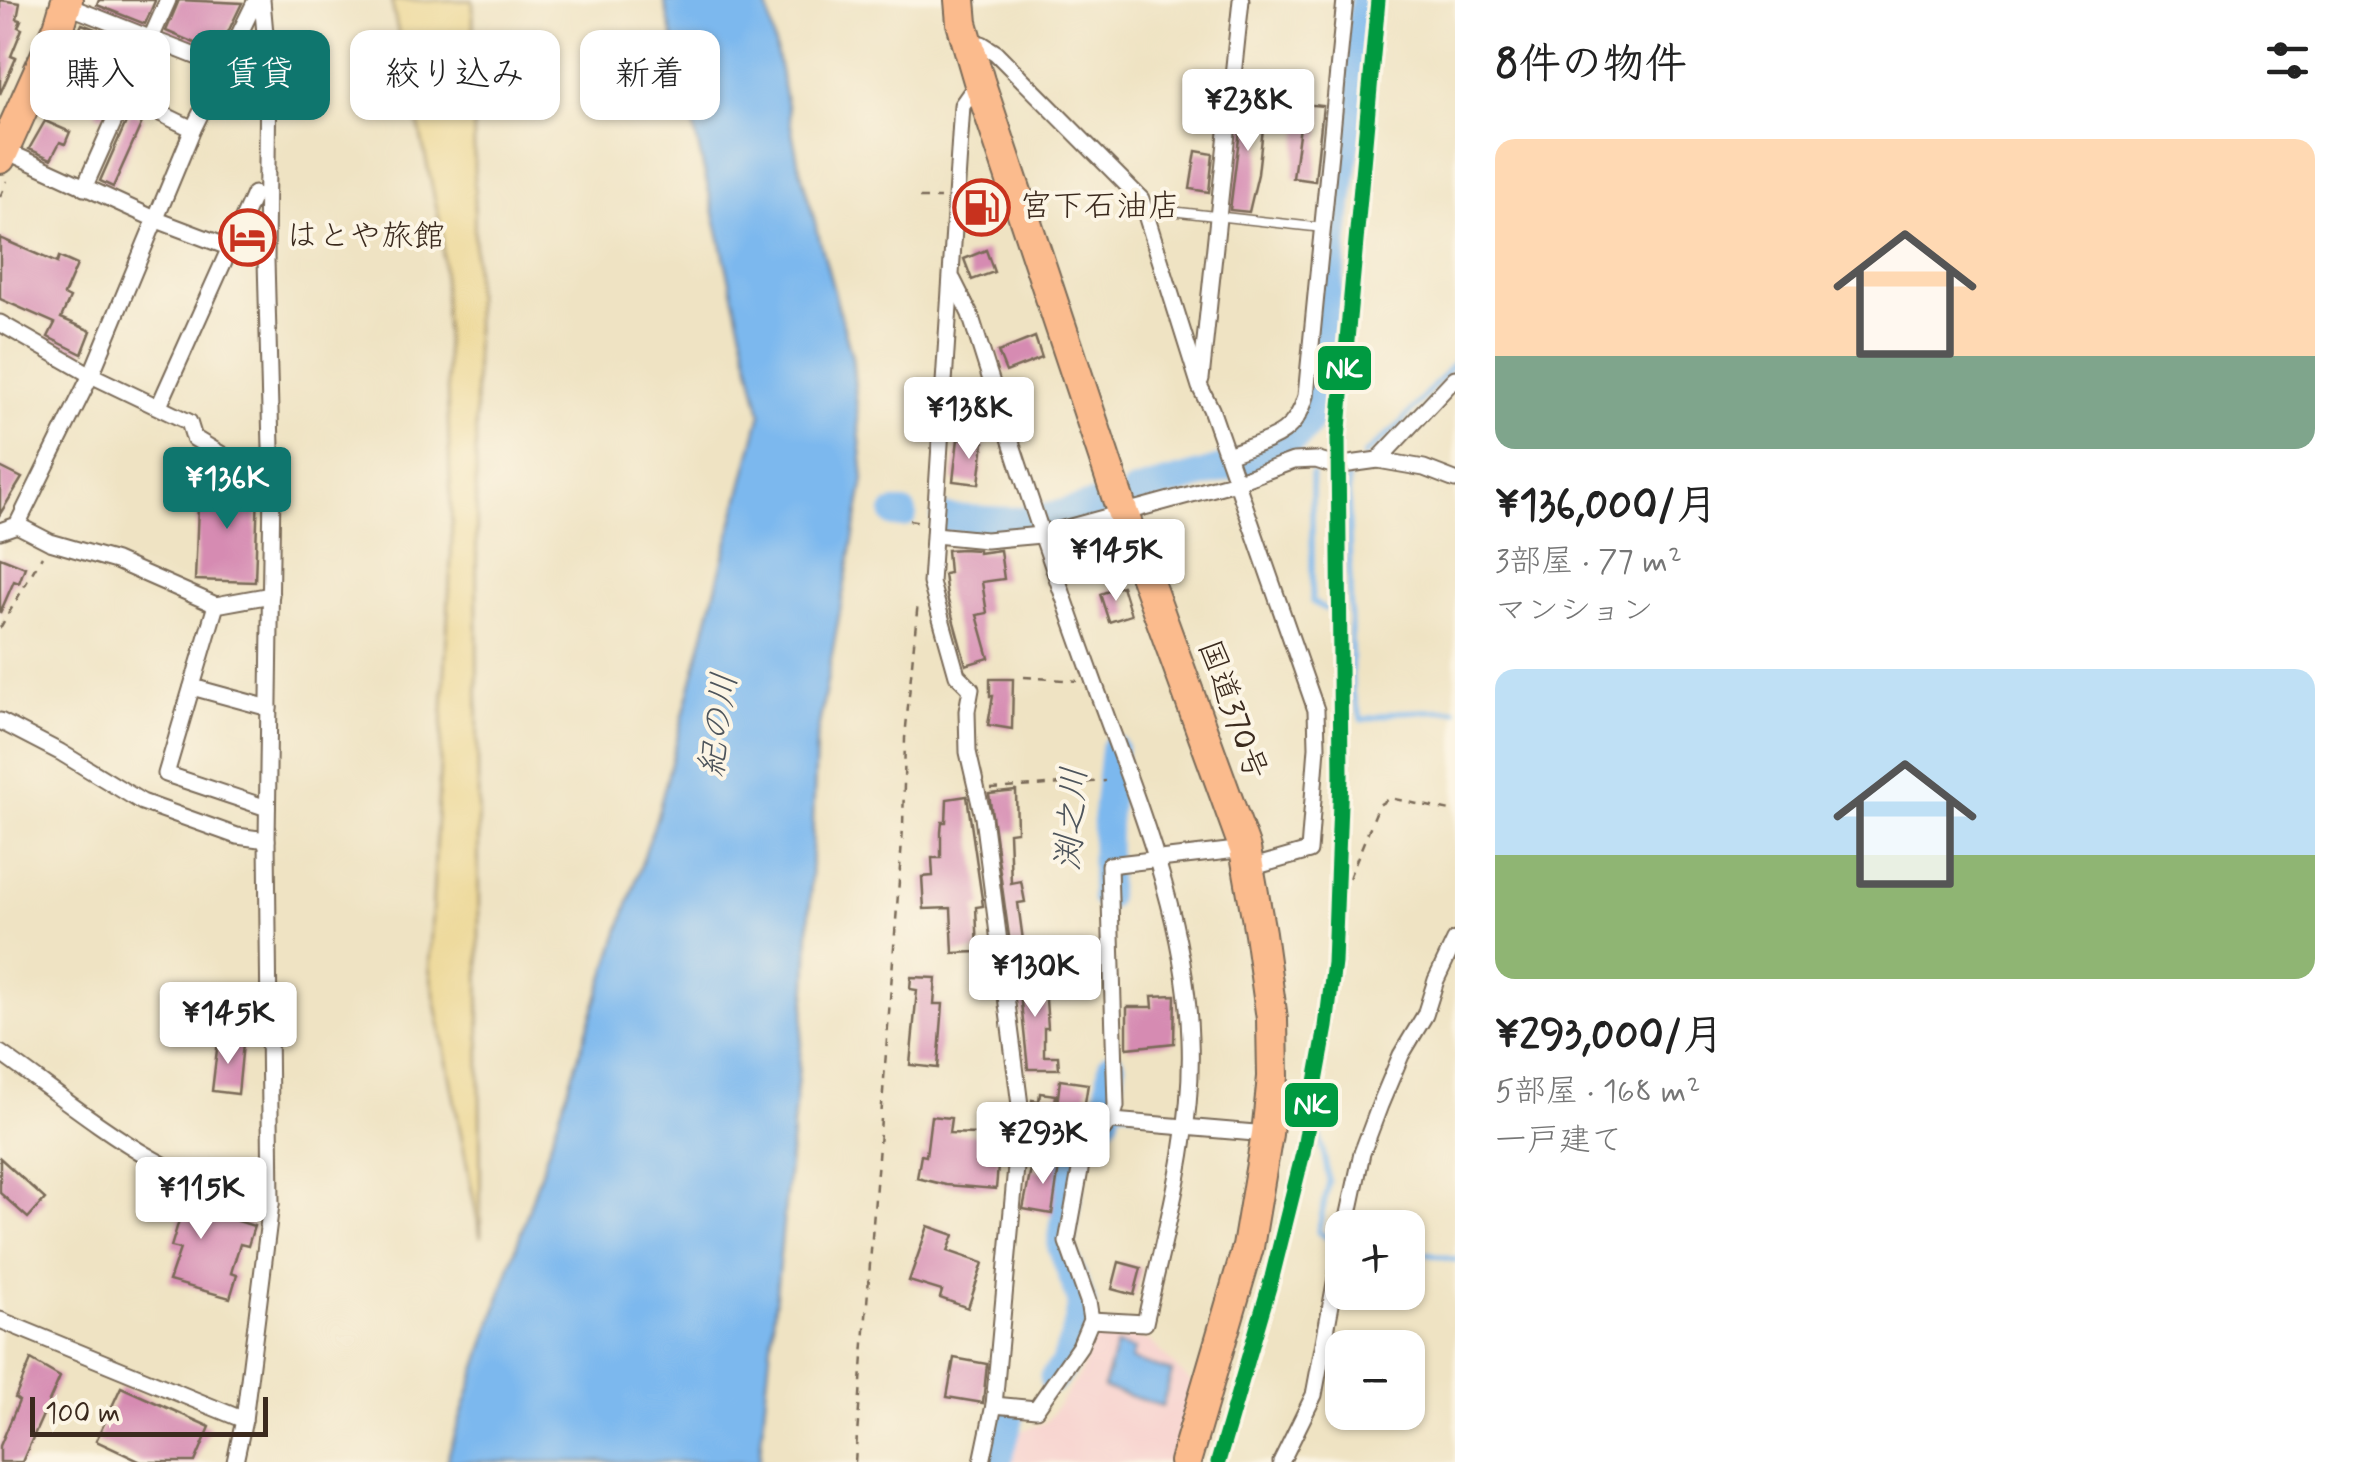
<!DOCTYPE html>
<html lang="ja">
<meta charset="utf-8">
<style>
:root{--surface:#fff;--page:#f2f2f2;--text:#222;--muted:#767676;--accent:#0f766e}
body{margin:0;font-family:Mynerve,"Klee One",sans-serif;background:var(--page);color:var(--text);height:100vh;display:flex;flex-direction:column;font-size:38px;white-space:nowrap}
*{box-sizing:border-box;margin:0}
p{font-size:32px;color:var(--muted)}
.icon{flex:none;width:55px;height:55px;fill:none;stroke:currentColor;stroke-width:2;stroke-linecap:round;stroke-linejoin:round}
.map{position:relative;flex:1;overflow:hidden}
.drawer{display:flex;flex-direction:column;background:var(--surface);width:900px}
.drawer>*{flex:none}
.top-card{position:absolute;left:30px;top:30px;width:950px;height:90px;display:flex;gap:20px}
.fabs{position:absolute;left:1325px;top:1210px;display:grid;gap:20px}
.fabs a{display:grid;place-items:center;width:100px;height:100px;border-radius:20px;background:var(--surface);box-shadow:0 2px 8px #0004;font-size:50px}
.scale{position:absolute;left:30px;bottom:25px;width:238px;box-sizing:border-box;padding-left:10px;border:5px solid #3b2a1e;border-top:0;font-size:28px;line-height:35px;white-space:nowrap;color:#3b2a1e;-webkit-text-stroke:8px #fcf5e5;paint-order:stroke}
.price{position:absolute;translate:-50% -85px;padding:0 22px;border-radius:10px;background:#fff;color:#222;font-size:32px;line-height:65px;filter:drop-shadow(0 2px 5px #0008)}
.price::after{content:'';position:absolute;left:50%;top:60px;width:30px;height:22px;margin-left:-15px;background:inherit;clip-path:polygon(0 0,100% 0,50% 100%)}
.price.on{background:var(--accent);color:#fff}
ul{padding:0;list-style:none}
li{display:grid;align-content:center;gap:20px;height:530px;padding:0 40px}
li span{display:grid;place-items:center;height:310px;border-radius:20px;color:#555}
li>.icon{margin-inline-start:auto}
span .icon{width:180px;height:180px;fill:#fffc;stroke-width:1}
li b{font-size:42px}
h2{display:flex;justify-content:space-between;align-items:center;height:120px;padding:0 40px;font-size:42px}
.pill{padding:0 35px;border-radius:20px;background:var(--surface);box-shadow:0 2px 8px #0004;font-size:35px;line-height:90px}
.pill.on{background:var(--accent);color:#fff}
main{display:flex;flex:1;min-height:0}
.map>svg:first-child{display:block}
.built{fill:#f7d0cd}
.sand{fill:#eeda9e;stroke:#94825e;stroke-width:2.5}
.water{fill:#7cb8ee;stroke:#5c7186;stroke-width:2.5}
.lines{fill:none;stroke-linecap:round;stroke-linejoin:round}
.stream{stroke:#7cb8ee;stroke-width:5}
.river{stroke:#7cb8ee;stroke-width:28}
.building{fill:#d68bb2}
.lane-casing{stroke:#7a6b58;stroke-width:11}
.street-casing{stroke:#7a6b58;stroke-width:19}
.highway-casing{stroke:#7a6b58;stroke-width:34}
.path{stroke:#7a6b58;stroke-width:2.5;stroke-dasharray:8 8;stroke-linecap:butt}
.lane{stroke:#fff;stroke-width:8}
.street{stroke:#fff;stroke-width:15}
.highway{stroke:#fbbb8d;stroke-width:30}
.rail-1-casing{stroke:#fcf5e5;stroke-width:22}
.rail-1{stroke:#009a41;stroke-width:15}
.labels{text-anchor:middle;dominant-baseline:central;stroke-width:8;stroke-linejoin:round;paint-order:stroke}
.poi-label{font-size:32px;fill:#3b2a1e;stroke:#fcf5e5;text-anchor:start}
.street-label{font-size:32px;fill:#3b2a1e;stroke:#fcf5e5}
.water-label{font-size:35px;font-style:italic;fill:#4e555c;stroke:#fcf5e5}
.line-badge{stroke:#fcf5e5;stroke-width:4}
.badge-label{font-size:28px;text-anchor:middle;font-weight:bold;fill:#fff}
</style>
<main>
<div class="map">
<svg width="1455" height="1462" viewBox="0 0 1455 1462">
<rect width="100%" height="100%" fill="#fcf5e5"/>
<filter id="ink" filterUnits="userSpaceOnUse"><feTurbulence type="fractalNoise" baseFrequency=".01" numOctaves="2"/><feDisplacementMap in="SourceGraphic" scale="20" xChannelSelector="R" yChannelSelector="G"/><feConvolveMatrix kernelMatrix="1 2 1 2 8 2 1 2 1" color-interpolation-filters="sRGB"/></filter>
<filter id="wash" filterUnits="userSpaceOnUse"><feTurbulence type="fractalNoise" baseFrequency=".0048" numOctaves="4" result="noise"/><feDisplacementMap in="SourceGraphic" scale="40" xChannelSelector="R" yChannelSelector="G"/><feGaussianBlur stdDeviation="2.25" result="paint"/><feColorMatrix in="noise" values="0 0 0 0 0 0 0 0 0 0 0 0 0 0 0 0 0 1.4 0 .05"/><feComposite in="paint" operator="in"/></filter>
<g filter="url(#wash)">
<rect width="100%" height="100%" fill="#efe3c3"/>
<path class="built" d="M 1105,1330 L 1150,1341 L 1197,1389 L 1178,1462 L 1009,1462 L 1021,1431 L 1046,1422 L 1079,1376 L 1094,1337 Z"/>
<path class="sand" d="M 391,0 L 473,0 L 481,1238 L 429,968 L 452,540 L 442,232 Z"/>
<g class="water">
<path d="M 664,0 L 766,0 L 798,161 L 852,357 L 864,480 L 816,742 L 807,986 L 759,1462 L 446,1462 L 658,813 L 761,413 Z"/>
<path d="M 1116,1345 L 1134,1350 L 1131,1360 L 1172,1372 L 1162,1406 L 1103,1388 Z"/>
</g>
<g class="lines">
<g class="stream">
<path d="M 1363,456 L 1398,426 L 1455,362"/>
<path d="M 1312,474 L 1312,602 L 1325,609"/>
<path d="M 1348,477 L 1352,692 L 1362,720 L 1398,712 L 1455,710"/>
<path d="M 1122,1111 L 1177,1118"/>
<path d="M 1195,1117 L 1251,1125"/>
<path d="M 1285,1119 L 1294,1120"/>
<path d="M 1320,1135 L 1329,1181 L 1318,1232 L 1340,1245"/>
<path d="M 1408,1250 L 1455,1260"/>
</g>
<g class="river">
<path d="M 1135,493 C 1173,481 1282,459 1304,429 C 1311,421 1312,410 1315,400 L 1364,0"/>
<path d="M 895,514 L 903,514"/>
<path d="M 945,518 L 1012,521 L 1044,518 L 1102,503"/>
<path d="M 1105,897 L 1106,823 L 1114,749"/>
<path d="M 1053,1379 L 1063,1366 L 1075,1335 L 1082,1303 L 1061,1246 L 1073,1160 L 1077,1149 L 1106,1117 L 1112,1065"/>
<path d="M 998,1462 L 1010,1418"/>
</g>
</g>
<g id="blocks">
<g class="building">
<path d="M 0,0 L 20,3 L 17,19 L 21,20 L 18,27 L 22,29 L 11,56 L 16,58 L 0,94 Z"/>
<path d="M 99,0 L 155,0 L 155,1 L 145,24 L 97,5 Z"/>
<path d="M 179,0 L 242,3 L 218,53 L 166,31 Z"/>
<path d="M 82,24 L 136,45 L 103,117 L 95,113 L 101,100 L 78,91 L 96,49 L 75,39 Z"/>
<path d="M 1244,98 L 1266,101 L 1258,174 L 1249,212 L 1230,210 Z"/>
<path d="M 1303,104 L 1323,106 L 1315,181 L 1293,178 Z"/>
<path d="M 131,111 L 144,118 L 113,187 L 100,181 Z"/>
<path d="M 45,121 L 70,132 L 65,144 L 60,142 L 51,159 L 29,149 Z"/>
<path d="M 1196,151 L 1213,154 L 1209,192 L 1190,189 Z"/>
<path d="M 0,238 L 57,263 L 59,257 L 77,265 L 64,295 L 70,298 L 61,318 L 91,331 L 82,354 L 48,337 L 55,323 L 0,299 Z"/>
<path d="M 986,250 L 994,272 L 972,280 L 964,259 Z"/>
<path d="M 1035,337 L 1042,358 L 1006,372 L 998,352 Z"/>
<path d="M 958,439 L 984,442 L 979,484 L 953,481 Z"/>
<path d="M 0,467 L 22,478 L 0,514 Z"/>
<path d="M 199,481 L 247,483 L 258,490 L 255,582 L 195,580 Z"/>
<path d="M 962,549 L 978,550 L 978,553 L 1000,550 L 1004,579 L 982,582 L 987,613 L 977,615 L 989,658 L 966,665 L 947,597 L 944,574 L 949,573 L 947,550 Z"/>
<path d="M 0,557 L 25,567 L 19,583 L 14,581 L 0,613 Z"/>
<path d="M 1122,586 L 1131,615 L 1109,622 L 1100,594 Z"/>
<path d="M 990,679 L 1013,679 L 1012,729 L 988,725 L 993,696 L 990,696 Z"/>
<path d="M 1016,791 L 1017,831 L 1009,832 L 1011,883 L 1021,881 L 1025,902 L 1018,903 L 1027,970 L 1014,972 L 989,794 Z"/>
<path d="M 967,796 L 983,906 L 976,907 L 978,952 L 953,953 L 951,908 L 924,909 L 922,877 L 933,876 L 932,858 L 941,858 L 941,832 L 942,822 L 946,822 L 947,799 Z"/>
<path d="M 1044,971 L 1048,1028 L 1044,1028 L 1044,1056 L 1058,1056 L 1059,1069 L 1028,1069 L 1018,974 Z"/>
<path d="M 911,977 L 936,978 L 934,1004 L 943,1004 L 938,1068 L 910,1065 L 917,990 L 910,989 Z"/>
<path d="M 1175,995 L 1174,1043 L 1127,1048 L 1127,1007 L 1153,1007 L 1152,996 Z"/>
<path d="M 218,1041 L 243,1043 L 238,1094 L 212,1091 Z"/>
<path d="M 1060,1080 L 1088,1084 L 1084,1109 L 1057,1105 Z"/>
<path d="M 1040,1093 L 1056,1095 L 1051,1136 L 1030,1134 L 1032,1100 L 1039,1101 Z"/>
<path d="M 931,1116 L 951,1118 L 949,1133 L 1005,1135 L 1004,1155 L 999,1155 L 996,1189 L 946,1185 L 917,1178 L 921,1155 L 926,1156 Z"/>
<path d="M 1049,1152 L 1061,1153 L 1052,1214 L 1023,1209 L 1031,1169 L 1046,1171 Z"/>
<path d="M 0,1158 L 45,1199 L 28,1218 L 0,1193 Z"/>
<path d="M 153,1172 L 173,1182 L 168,1199 L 254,1226 L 248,1246 L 240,1244 L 231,1273 L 237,1275 L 230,1298 L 169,1281 L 180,1249 L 171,1247 L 180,1217 L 143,1206 Z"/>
<path d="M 928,1226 L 954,1235 L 948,1251 L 983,1263 L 968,1308 L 940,1298 L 942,1291 L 909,1281 Z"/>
<path d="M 1119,1262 L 1141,1268 L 1134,1295 L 1112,1289 Z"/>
<path d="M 954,1358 L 987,1364 L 983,1403 L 947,1397 Z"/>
<path d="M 31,1360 L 60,1377 L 22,1462 L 0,1462 L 0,1446 L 19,1401 L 15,1398 Z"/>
<path d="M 121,1387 L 210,1427 L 195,1462 L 141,1462 L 96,1441 Z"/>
</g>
</g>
</g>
<g filter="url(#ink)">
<use href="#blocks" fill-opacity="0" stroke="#7a6b58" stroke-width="2.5"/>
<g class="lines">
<defs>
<path id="lane" d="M 1143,208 L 1323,228"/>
<g id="street">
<path d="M 66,5 L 223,67"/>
<path d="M 970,49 L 982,44 L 996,53 L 1141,199 L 1200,387 L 1211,409 L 1316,710 L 1317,747 L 1309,851 L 1250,868"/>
<path d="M 979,81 L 962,105 L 931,583 L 957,675 L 971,689 L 967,711 L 968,752 L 983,817 L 1021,1113 L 994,1405 L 982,1462"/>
<path d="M 125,96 L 193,129"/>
<path d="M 4,150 L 157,220 L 244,253"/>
<path d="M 84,188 L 168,0"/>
<path d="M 953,280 L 970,314 C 1008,435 1048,555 1091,674 C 1133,792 1186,912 1190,1039 C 1194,1135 1165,1231 1145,1323 L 1091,1320"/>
<path d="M 0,323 L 91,375 L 189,422 L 194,438 L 272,485"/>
<path d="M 1201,379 L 1241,0"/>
<path d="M 159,406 L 254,194"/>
<path d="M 1228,455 C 1265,440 1294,439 1306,396 L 1345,0"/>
<path d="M 1378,460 L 1455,378"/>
<path d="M 17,525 L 50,542 L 116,561 L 216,605"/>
<path d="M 0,531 L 17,525 L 91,375 L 193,129 L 256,0"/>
<path d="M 935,535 L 986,540 L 1041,535 L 1236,482 L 1293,461 L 1316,460 L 1335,466 L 1378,460 L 1424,468 L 1455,480"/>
<path d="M 192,687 L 269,708"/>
<path d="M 0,721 L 60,752 L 142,802 L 237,836 L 267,840"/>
<path d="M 267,808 L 166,774 L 216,605 L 271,595"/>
<path d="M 0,1053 C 84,1112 166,1186 271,1204"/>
<path d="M 1113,1121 L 1267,1134"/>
<path d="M 1346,1228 L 1362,1153 L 1380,1105 L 1401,1055 L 1425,1015 L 1436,980 L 1455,940"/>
<path d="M 0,1320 L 244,1420"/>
<path d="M 994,1405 L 1036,1409 L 1080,1346 L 1091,1320 L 1088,1301 L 1067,1242 L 1082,1159 C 1091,1138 1111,1128 1116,1106 L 1109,865 L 1245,849"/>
<path d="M 235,1462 L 244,1420 L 271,1204 L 267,840 L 272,485 L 266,260 L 268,67 L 262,0"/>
<path d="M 1281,1462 L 1314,1395 L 1342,1246"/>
</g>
<g id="highway">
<path d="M 960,0 L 962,23 L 979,81 L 1122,511 L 1245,849 L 1260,933 L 1272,1019 L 1273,1077 L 1267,1134 L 1248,1247 L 1185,1462"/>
<path d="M 0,158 L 59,27 L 67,0"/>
</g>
</defs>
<use href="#lane" class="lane-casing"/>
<use href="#street" class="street-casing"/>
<use href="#highway" class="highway-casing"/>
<g class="path">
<path d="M 0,197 L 7,181"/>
<path d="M 919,198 L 940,198"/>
<path d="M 909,520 L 921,522"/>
<path d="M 0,628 L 42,556"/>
<path d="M 1024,677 L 1077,681"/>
<path d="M 991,789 L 1105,781"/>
<path d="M 1349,878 L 1379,805 L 1390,798 L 1455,812"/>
<path d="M 855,1462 L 903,828 L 905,738 L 918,601"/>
</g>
<use href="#lane" class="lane"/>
<use href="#street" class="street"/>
<use href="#highway" class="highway"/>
<defs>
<path id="rail-1" d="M 1218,1462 L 1272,1277 L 1303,1153 L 1326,1027 L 1334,963 L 1341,776 L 1338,439 L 1378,0"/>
</defs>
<use href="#rail-1" class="rail-1-casing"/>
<use href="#rail-1" class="rail-1"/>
</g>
</g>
<defs>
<symbol id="fuel-ring" viewBox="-11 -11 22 22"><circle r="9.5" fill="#fcf5e5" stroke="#c8321e" stroke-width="1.5"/><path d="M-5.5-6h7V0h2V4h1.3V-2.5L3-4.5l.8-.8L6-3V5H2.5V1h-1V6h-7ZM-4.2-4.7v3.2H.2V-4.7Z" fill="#c8321e"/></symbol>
<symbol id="hotel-ring" viewBox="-11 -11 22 22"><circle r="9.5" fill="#fcf5e5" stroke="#c8321e" stroke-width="1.5"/><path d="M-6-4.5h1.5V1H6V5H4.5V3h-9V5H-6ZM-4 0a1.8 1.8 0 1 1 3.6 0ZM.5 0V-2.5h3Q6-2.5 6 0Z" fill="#c8321e"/></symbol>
</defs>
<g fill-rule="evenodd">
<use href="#fuel-ring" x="950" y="176" width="63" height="63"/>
<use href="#hotel-ring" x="216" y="206" width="63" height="63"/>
</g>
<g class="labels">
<g class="poi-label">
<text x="1020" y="207">宮下石油店</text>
<text x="286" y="237">はとや旅館</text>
</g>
<g class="street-label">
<text transform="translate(1232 710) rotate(70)">国道370号</text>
</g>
<g class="water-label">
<text transform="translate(719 725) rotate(-82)">紀の川</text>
<text transform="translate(1072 819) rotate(-86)">渕之川</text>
</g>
</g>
<g class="line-badge">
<rect x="1316" y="344" width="57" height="48" rx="10" fill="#009a41"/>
<rect x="1283" y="1081" width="57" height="48" rx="10" fill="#009a41"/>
</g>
<g class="badge-label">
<text x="1344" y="378">NK</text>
<text x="1312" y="1114">NK</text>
</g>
</svg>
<div class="fabs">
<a>+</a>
<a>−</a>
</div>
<div class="scale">100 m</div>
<b class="price" style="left:1248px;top:154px">¥238K</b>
<b class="price" style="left:969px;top:462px">¥138K</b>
<b class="price on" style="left:227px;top:532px">¥136K</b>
<b class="price" style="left:1116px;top:604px">¥145K</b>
<b class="price" style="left:1035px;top:1020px">¥130K</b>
<b class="price" style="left:228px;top:1067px">¥145K</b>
<b class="price" style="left:1043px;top:1187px">¥293K</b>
<b class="price" style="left:201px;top:1242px">¥115K</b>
<div class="top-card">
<a class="pill">購入</a>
<a class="pill on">賃貸</a>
<a class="pill">絞り込み</a>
<a class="pill">新着</a>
</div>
</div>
<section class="drawer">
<h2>8件の物件<svg class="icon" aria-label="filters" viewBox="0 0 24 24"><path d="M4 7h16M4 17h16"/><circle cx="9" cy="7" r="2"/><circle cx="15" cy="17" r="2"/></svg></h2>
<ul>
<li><span style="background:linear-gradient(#ffd9b3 70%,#7fa58c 0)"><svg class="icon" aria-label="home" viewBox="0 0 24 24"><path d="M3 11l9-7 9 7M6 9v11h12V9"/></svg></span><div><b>¥136,000/月</b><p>3部屋 · 77 m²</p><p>マンション</p></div></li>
<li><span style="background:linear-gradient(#bfe0f5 60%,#8fb573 0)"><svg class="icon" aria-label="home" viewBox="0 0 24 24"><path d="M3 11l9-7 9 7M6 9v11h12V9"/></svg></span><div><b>¥293,000/月</b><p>5部屋 · 168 m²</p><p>一戸建て</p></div></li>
</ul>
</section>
</main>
